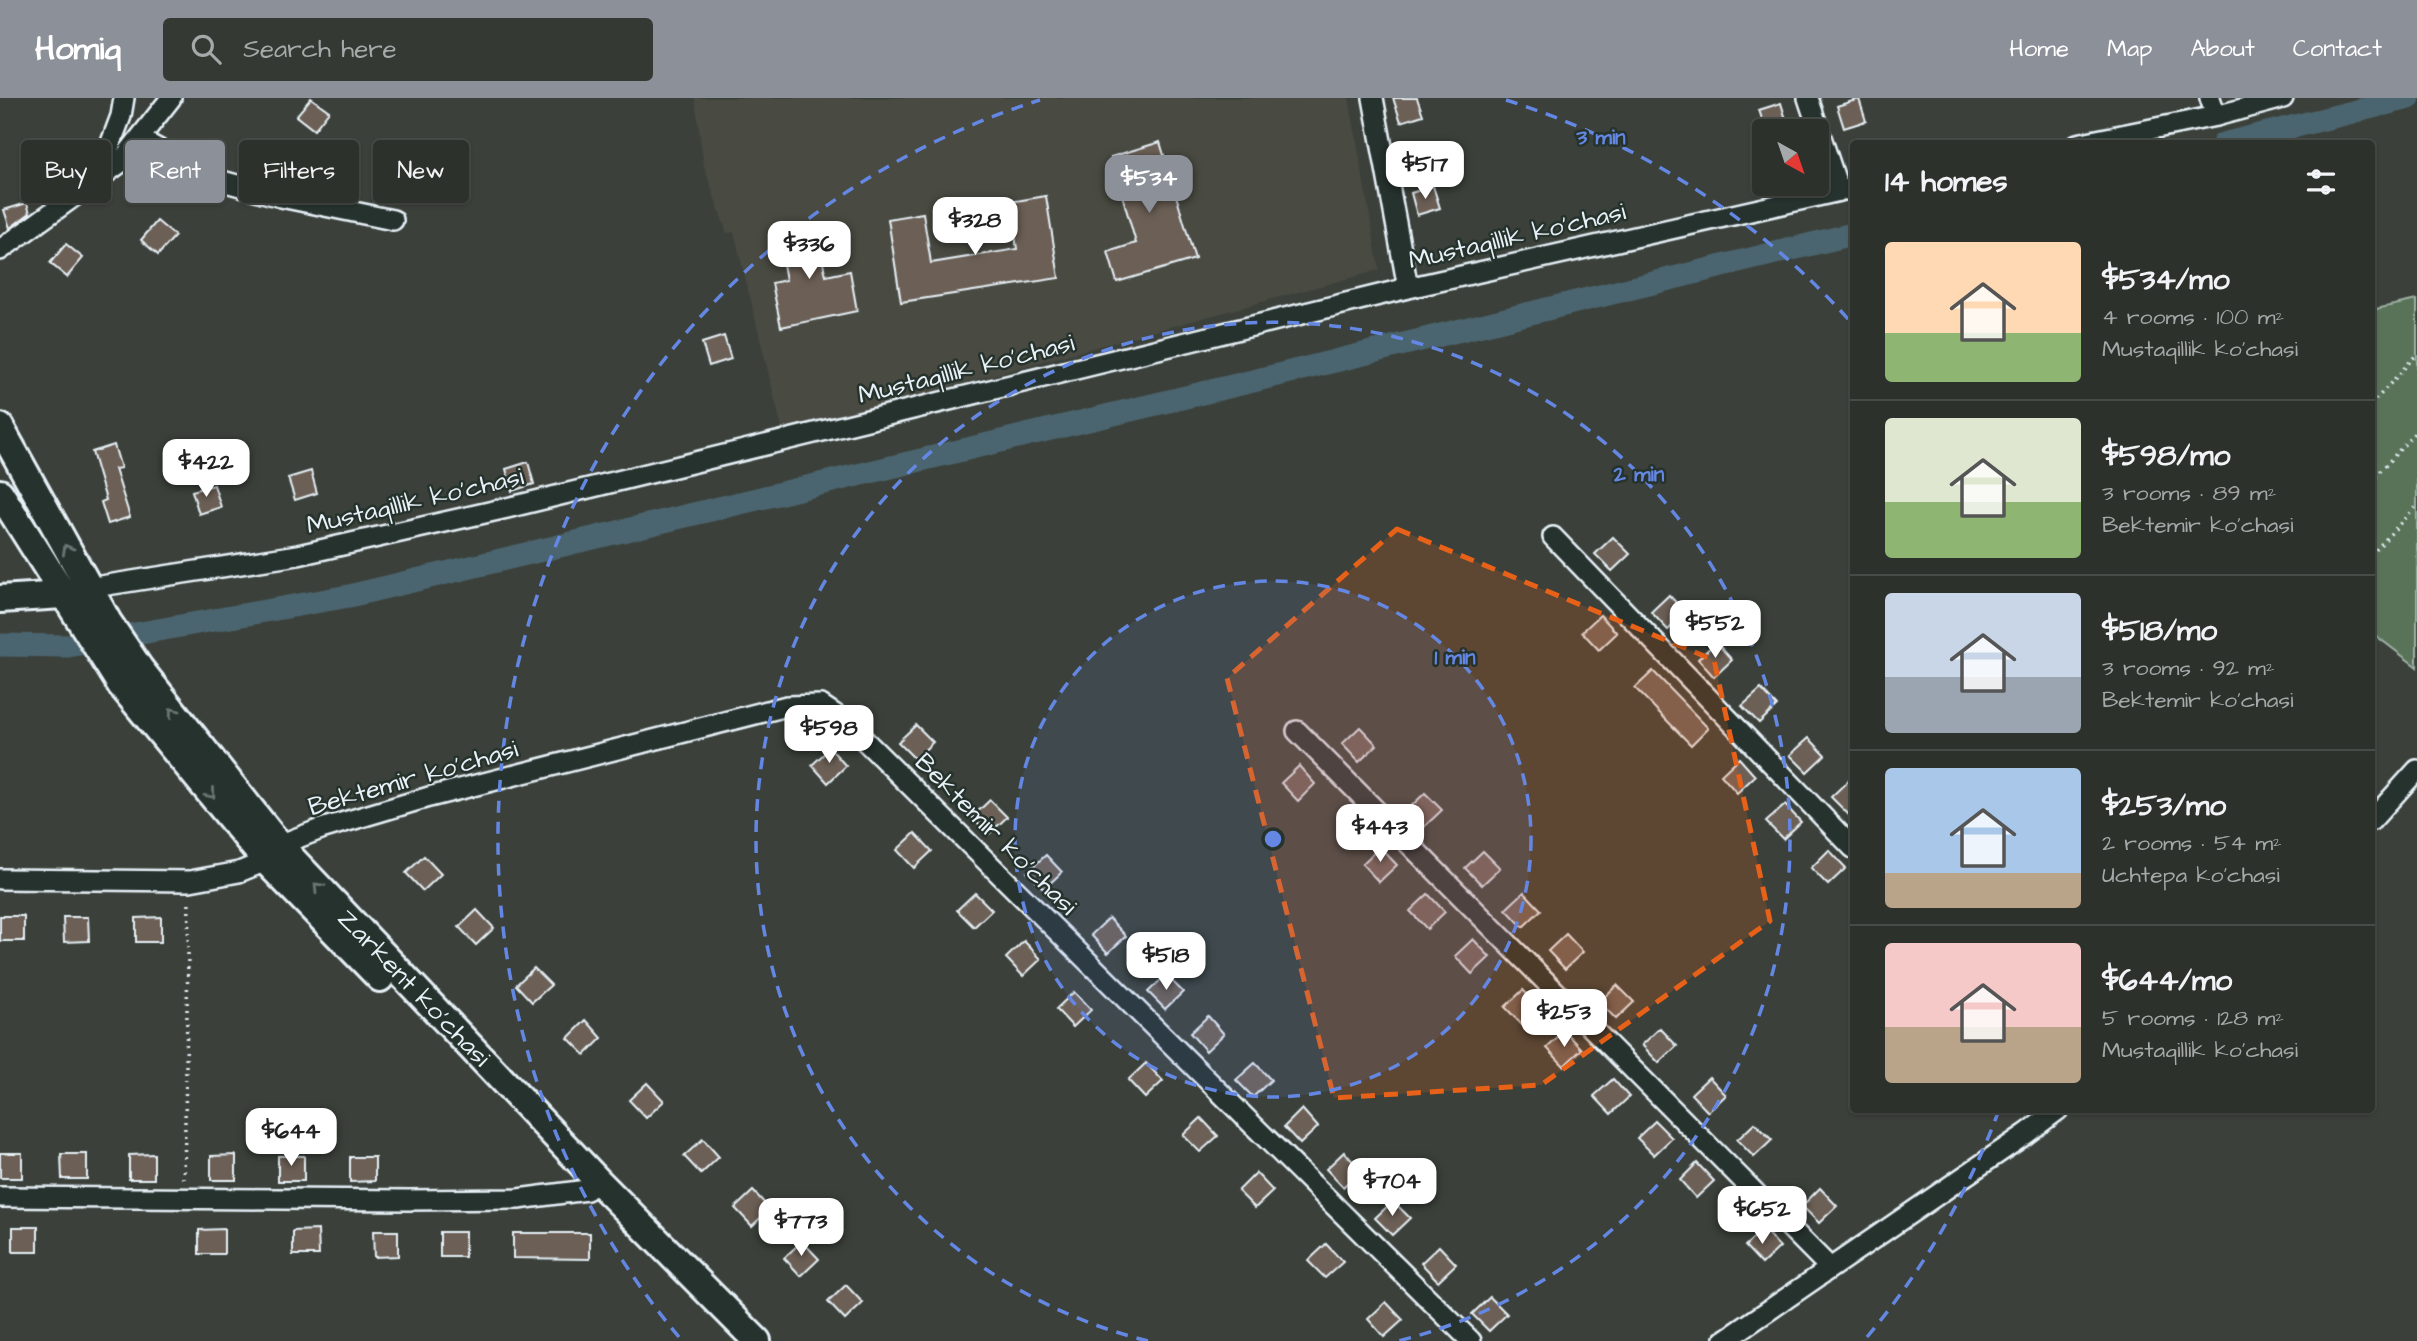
<!DOCTYPE html>
<meta charset="utf-8">
<style>
:root{--surface:#2c312c;--page:#343934;--text:#f1f3f6;--muted:#a6a9a9;--line:#484c48;--accent:#8c9099}
body{margin:0;font-family:"Architects Daughter",sans-serif;background:var(--page);color:var(--text);height:100vh;display:flex;flex-direction:column;font-size:26px;white-space:nowrap}
*{box-sizing:border-box;margin:0}
p{font-size:23px;color:var(--muted)}
.icon{flex:none;width:38px;height:38px;fill:none;stroke:currentColor;stroke-width:2;stroke-linecap:round;stroke-linejoin:round}
.map{position:relative;flex:1;overflow:hidden}
.panel{position:absolute;left:1850px;top:42px;width:525px;height:973px;display:flex;flex-direction:column;background:var(--surface);border-radius:7px;box-shadow:0 2px 5px #0004,0 0 0 2px var(--line)}
.panel>*{flex:none}
.top-card{position:absolute;left:21px;top:42px;width:665px;height:63px;display:flex;gap:14px}
.needle{width:46px;rotate:140deg}
.fabs{position:absolute;left:1752px;top:21px;display:grid;gap:14px}
.fabs a{display:grid;place-items:center;width:77px;height:77px;border-radius:7px;background:var(--surface);box-shadow:0 2px 5px #0004,0 0 0 2px var(--line);font-size:35px}
.price{position:absolute;translate:-50% -60px;padding:0 16px;border-radius:14px;background:#fff;color:#222;font-size:23px;line-height:46px;filter:drop-shadow(0 2px 4px #0008)}
.price::after{content:'';position:absolute;left:50%;top:42px;width:21px;height:16px;margin-left:-10px;background:inherit;clip-path:polygon(0 0,100% 0,50% 100%)}
.price.selected{background:var(--accent);color:#fff}
ul{padding:0;list-style:none}
li{display:flex;align-items:center;gap:21px;height:175px;padding:0 35px}
li+li{border-top:2px solid var(--line)}
li span{display:grid;place-items:center;flex:none;width:196px;height:140px;border-radius:7px;color:#555}
li>.icon{margin-inline-start:auto}
span .icon{width:84px;height:84px;fill:#fffc;stroke-width:1}
li b{font-size:30px}
h2{display:flex;justify-content:space-between;align-items:center;height:84px;padding:0 35px;font-size:30px}
.chip{padding:0 24px;border-radius:7px;background:var(--surface);box-shadow:0 2px 5px #0004,0 0 0 2px var(--line);font-size:24px;line-height:63px}
.chip.selected{background:var(--accent);color:#fff}
header{display:flex;align-items:center;gap:42px;box-sizing:border-box;height:98px;padding:0 35px;background:var(--accent);color:#fff}
header strong{font-size:33px}
nav{display:flex;gap:38px;margin-inline-start:auto;font-size:24px}
.search{width:490px;height:63px;background:var(--page);display:flex;align-items:center;gap:18px;box-sizing:border-box;padding:0 24px;border-radius:7px;color:var(--muted);font-size:26px}
.map>svg:first-child{display:block}
.built{fill:#4a4b43}
.green{fill:#597359;stroke:#a0b2a8;stroke-width:2}
.lines{fill:none;stroke-linecap:round;stroke-linejoin:round}
.canal{stroke:#4b6570;stroke-width:23}
.building{fill:#6c6157;stroke:#e8f1f8;stroke-width:2}
.street-casing{stroke:#e8f1f8;stroke-width:24}
.secondary-casing{stroke:#e8f1f8;stroke-width:32}
.path{stroke:#e8f1f8;stroke-width:3.5;stroke-dasharray:2 5;stroke-linecap:butt}
.street{stroke:#26332d;stroke-width:19}
.secondary{stroke:#26332d;stroke-width:26}
.oneway{stroke:#6a7674}
.marked{fill:#e86118;fill-opacity:0.2;stroke:#e86118;stroke-width:5;stroke-dasharray:14 9;stroke-linejoin:round}
.ring{fill:none;stroke:#6487e3;stroke-width:3.5;stroke-dasharray:12 9}
.labels{text-anchor:middle;dominant-baseline:central;stroke-width:5;stroke-linejoin:round;paint-order:stroke}
.street-label{font-size:26px;fill:#e8f1f8;stroke:#26332d}
.centre{fill:#6487e3;stroke:#26332d;stroke-width:3.5}
.ring-label{font-size:21px;text-anchor:middle;font-weight:bold;fill:#6487e3;stroke:#26332d;stroke-width:5;stroke-linejoin:round;paint-order:stroke}
</style>
<header>
<strong>Homiq</strong>
<div class="search"><svg class="icon" aria-label="search" viewBox="0 0 24 24"><circle cx="10" cy="10" r="6"/><path d="M15 15l6 6"/></svg>Search here</div>
<nav><a>Home</a><a>Map</a><a>About</a><a>Contact</a></nav>
</header>
<div class="map">
<svg width="2417" height="1243" viewBox="0 0 2417 1243">
<rect width="100%" height="100%" fill="#3b413a"/>
<filter id="ink" filterUnits="userSpaceOnUse"><feTurbulence type="fractalNoise" baseFrequency=".0143" numOctaves="2"/><feDisplacementMap in="SourceGraphic" scale="14" xChannelSelector="R" yChannelSelector="G"/><feConvolveMatrix kernelMatrix="1 2 1 2 8 2 1 2 1" color-interpolation-filters="sRGB"/></filter>
<g filter="url(#ink)">
<path class="built" d="M 695,0 L 1349,0 L 1379,172 L 783,334 L 734,134 L 727,135 L 704,68 Z"/>
<path class="green" d="M 2417,202 L 2417,569 L 2371,534 L 2371,212 Z"/>
<g class="lines">
<g class="canal">
<path d="M 2223,46 L 2409,0"/>
<path d="M 0,547 L 68,548 L 349,498 L 1253,283 L 1853,136"/>
</g>
</g>
<g class="building">
<path d="M 311,0 L 329,13 L 314,32 L 296,18 Z"/>
<path d="M 1393,0 L 1417,0 L 1423,17 L 1401,24 Z"/>
<path d="M 1859,1 L 1866,23 L 1844,30 L 1837,8 Z"/>
<path d="M 1781,5 L 1788,28 L 1766,33 L 1759,12 Z"/>
<path d="M 1160,44 L 1195,161 L 1117,184 L 1108,154 L 1136,145 L 1111,59 Z"/>
<path d="M 1433,88 L 1440,110 L 1417,117 L 1411,95 Z"/>
<path d="M 1046,98 L 1059,180 L 901,204 L 888,121 L 923,115 L 931,165 L 1017,151 L 1010,104 Z"/>
<path d="M 27,105 L 30,115 L 10,130 L 4,112 Z"/>
<path d="M 157,123 L 175,138 L 158,157 L 141,142 Z"/>
<path d="M 815,127 L 826,178 L 850,173 L 857,213 L 781,229 L 772,185 L 786,182 L 777,134 Z"/>
<path d="M 66,146 L 83,160 L 67,179 L 50,165 Z"/>
<path d="M 724,238 L 731,261 L 709,268 L 702,245 Z"/>
<path d="M 114,347 L 121,370 L 115,371 L 130,419 L 108,426 L 101,404 L 106,402 L 92,354 Z"/>
<path d="M 528,364 L 534,386 L 512,393 L 506,371 Z"/>
<path d="M 311,373 L 317,395 L 295,402 L 288,380 Z"/>
<path d="M 214,387 L 221,409 L 199,416 L 192,393 Z"/>
<path d="M 1613,439 L 1630,456 L 1612,473 L 1595,456 Z"/>
<path d="M 1669,497 L 1686,515 L 1668,532 L 1651,514 Z"/>
<path d="M 1600,517 L 1617,535 L 1599,552 L 1582,534 Z"/>
<path d="M 1716,544 L 1732,562 L 1714,579 L 1698,561 Z"/>
<path d="M 1653,573 L 1708,630 L 1691,647 L 1635,590 Z"/>
<path d="M 1761,591 L 1777,608 L 1759,625 L 1742,608 Z"/>
<path d="M 916,627 L 933,644 L 915,661 L 898,644 Z"/>
<path d="M 1360,629 L 1377,647 L 1359,664 L 1342,646 Z"/>
<path d="M 1809,640 L 1825,657 L 1807,674 L 1790,657 Z"/>
<path d="M 830,650 L 846,668 L 828,685 L 812,667 Z"/>
<path d="M 1739,660 L 1755,678 L 1737,695 L 1721,677 Z"/>
<path d="M 1299,668 L 1315,686 L 1298,703 L 1281,685 Z"/>
<path d="M 1853,678 L 1853,721 L 1831,699 Z"/>
<path d="M 1425,695 L 1442,712 L 1424,729 L 1407,712 Z"/>
<path d="M 990,702 L 1007,719 L 989,736 L 972,719 Z"/>
<path d="M 1785,707 L 1801,724 L 1783,741 L 1766,724 Z"/>
<path d="M 915,735 L 932,753 L 914,770 L 897,752 Z"/>
<path d="M 1380,749 L 1397,767 L 1379,784 L 1362,766 Z"/>
<path d="M 1829,752 L 1846,770 L 1828,787 L 1811,770 Z"/>
<path d="M 1483,753 L 1500,770 L 1482,787 L 1465,770 Z"/>
<path d="M 1046,757 L 1062,774 L 1044,791 L 1027,774 Z"/>
<path d="M 424,758 L 441,776 L 423,793 L 406,775 Z"/>
<path d="M 1524,794 L 1541,812 L 1523,829 L 1506,811 Z"/>
<path d="M 975,795 L 992,812 L 974,829 L 957,812 Z"/>
<path d="M 1428,796 L 1445,814 L 1427,831 L 1410,813 Z"/>
<path d="M 477,812 L 494,830 L 476,847 L 459,829 Z"/>
<rect x="0" y="818" width="24" height="25"/>
<path d="M 63,819 L 88,819 L 89,843 L 64,844 Z"/>
<path d="M 161,819 L 161,844 L 136,844 L 136,820 Z"/>
<path d="M 1109,820 L 1126,838 L 1108,855 L 1091,837 Z"/>
<path d="M 1566,836 L 1583,854 L 1565,871 L 1548,853 Z"/>
<path d="M 1473,841 L 1490,859 L 1472,876 L 1455,858 Z"/>
<path d="M 1024,843 L 1041,861 L 1023,878 L 1006,860 Z"/>
<path d="M 534,870 L 551,887 L 532,904 L 516,887 Z"/>
<path d="M 1166,877 L 1183,894 L 1165,911 L 1148,894 Z"/>
<path d="M 1617,887 L 1634,904 L 1616,921 L 1599,904 Z"/>
<path d="M 1523,892 L 1540,910 L 1522,927 L 1505,909 Z"/>
<path d="M 1074,894 L 1091,912 L 1073,929 L 1056,911 Z"/>
<path d="M 1208,918 L 1224,936 L 1206,953 L 1190,935 Z"/>
<path d="M 586,922 L 602,940 L 585,957 L 568,940 Z"/>
<path d="M 1660,930 L 1677,948 L 1659,965 L 1642,947 Z"/>
<path d="M 1565,933 L 1582,951 L 1564,968 L 1547,950 Z"/>
<path d="M 1146,965 L 1163,983 L 1145,1000 L 1128,982 Z"/>
<path d="M 1255,965 L 1271,982 L 1253,999 L 1236,982 Z"/>
<path d="M 1709,979 L 1726,997 L 1708,1014 L 1691,996 Z"/>
<path d="M 1613,981 L 1629,999 L 1611,1016 L 1594,998 Z"/>
<path d="M 647,985 L 664,1003 L 646,1020 L 629,1002 Z"/>
<path d="M 1302,1011 L 1318,1029 L 1300,1046 L 1284,1029 Z"/>
<path d="M 1201,1020 L 1218,1038 L 1200,1054 L 1183,1037 Z"/>
<path d="M 1655,1023 L 1672,1040 L 1654,1057 L 1637,1040 Z"/>
<path d="M 1755,1025 L 1772,1042 L 1754,1059 L 1737,1042 Z"/>
<path d="M 703,1041 L 719,1059 L 701,1076 L 684,1058 Z"/>
<path d="M 1344,1054 L 1361,1072 L 1343,1089 L 1326,1071 Z"/>
<rect x="0" y="1055" width="22" height="25"/>
<path d="M 61,1056 L 87,1056 L 87,1081 L 62,1081 Z"/>
<path d="M 154,1056 L 154,1081 L 129,1081 L 129,1057 Z"/>
<path d="M 236,1057 L 236,1082 L 211,1082 L 211,1058 Z"/>
<rect x="278" y="1058" width="26" height="25"/>
<path d="M 350,1059 L 375,1059 L 375,1083 L 350,1084 Z"/>
<path d="M 1697,1065 L 1714,1083 L 1696,1100 L 1680,1082 Z"/>
<path d="M 1256,1075 L 1273,1093 L 1255,1110 L 1238,1093 Z"/>
<path d="M 1820,1090 L 1837,1108 L 1819,1125 L 1802,1108 Z"/>
<path d="M 753,1093 L 770,1111 L 752,1128 L 735,1110 Z"/>
<path d="M 1393,1103 L 1410,1120 L 1392,1137 L 1375,1120 Z"/>
<rect x="13" y="1129" width="25" height="25"/>
<path d="M 224,1131 L 224,1156 L 199,1156 L 199,1132 Z"/>
<path d="M 1763,1131 L 1780,1149 L 1762,1166 L 1745,1148 Z"/>
<path d="M 318,1132 L 319,1157 L 293,1157 L 293,1133 Z"/>
<path d="M 373,1133 L 398,1133 L 398,1158 L 374,1159 Z"/>
<rect x="440" y="1134" width="25" height="25"/>
<path d="M 513,1135 L 590,1135 L 590,1161 L 513,1160 Z"/>
<path d="M 802,1143 L 819,1161 L 801,1178 L 784,1160 Z"/>
<path d="M 1326,1146 L 1343,1164 L 1325,1180 L 1308,1163 Z"/>
<path d="M 1439,1148 L 1456,1166 L 1438,1183 L 1421,1165 Z"/>
<path d="M 846,1187 L 863,1205 L 845,1222 L 828,1204 Z"/>
<path d="M 1490,1199 L 1507,1216 L 1489,1233 L 1472,1216 Z"/>
<path d="M 1386,1204 L 1403,1222 L 1384,1239 L 1368,1221 Z"/>
</g>
<g class="lines">
<defs>
<g id="street">
<path d="M 1373,0 L 1408,190"/>
<path d="M 1808,0 L 1839,93"/>
<path d="M 2210,0 L 2216,18"/>
<path d="M 140,41 L 211,80 L 281,99 L 393,122"/>
<path d="M 2077,46 L 2216,18 L 2283,0"/>
<path d="M 97,82 L 121,18 L 124,0"/>
<path d="M 0,152 L 120,65 L 171,0"/>
<path d="M 1553,439 L 1853,750"/>
<path d="M 88,490 L 298,457 L 507,410 L 1408,190 L 1853,90"/>
<path d="M 1297,633 L 1829,1169"/>
<path d="M 2371,723 L 2417,672"/>
<path d="M 279,747 L 321,731 L 429,699 L 787,608 L 821,607 L 846,624 L 1471,1243"/>
<path d="M 0,781 L 190,783 L 239,774 L 266,763"/>
<path d="M 0,1099 L 408,1102 L 518,1101 L 587,1092"/>
<path d="M 1724,1243 L 2026,1036 L 2058,1012"/>
</g>
<g id="secondary">
<path d="M 0,329 L 108,524 L 140,571 L 279,747 L 598,1083 L 757,1243"/>
<path d="M 0,395 L 121,587 L 266,763 L 380,880"/>
<path d="M 0,501 L 63,497 L 75,493"/>
</g>
</defs>
<use href="#street" class="street-casing"/>
<use href="#secondary" class="secondary-casing"/>
<g class="path">
<path d="M 2371,307 L 2417,256"/>
<path d="M 2371,384 L 2417,332"/>
<path d="M 2371,457 L 2417,407"/>
<path d="M 184,1081 L 189,802"/>
</g>
<use href="#street" class="street"/>
<use href="#secondary" class="secondary"/>
</g>
<defs><path id="oneway-chevron" d="M-2-3.5L2.5 0L-2 3.5" fill="none" stroke-width="1.6" stroke-linecap="round" stroke-linejoin="round" transform="scale(1.75)"/></defs>
<g class="oneway">
<use href="#oneway-chevron" transform="translate(67 451) rotate(-119)"/>
<use href="#oneway-chevron" transform="translate(173 614) rotate(-128)"/>
<use href="#oneway-chevron" transform="translate(211 696) rotate(50)"/>
<use href="#oneway-chevron" transform="translate(318 789) rotate(-134)"/>
</g>
</g>
<path class="marked" d="M 1397,431 L 1714,562 L 1770,823 L 1541,987 L 1334,1000 L 1227,580 Z"/>
<circle cx="1273" cy="741" r="258" fill="#6487e3" fill-opacity=".12"/>
<g class="ring">
<circle cx="1273" cy="741" r="258"/>
<path d="M1148 1243A517 517 0 1 1 1398 1243"/>
<path d="M1999 1012A775 775 0 0 1 1867 1239M679 1239A775 775 0 0 1 1040 2M1506 2A775 775 0 0 1 1849 222"/>
</g>
<g class="labels">
<g class="street-label">
<text transform="translate(1517 138) rotate(-13)">Mustaqillik ko'chasi</text>
<text transform="translate(966 271) rotate(-14)">Mustaqillik ko'chasi</text>
<text transform="translate(415 403) rotate(-13)">Mustaqillik ko'chasi</text>
<text transform="translate(413 680) rotate(-16)">Bektemir ko'chasi</text>
<text transform="translate(996 736) rotate(45)">Bektemir ko'chasi</text>
<text transform="translate(414 890) rotate(46)">Zarkent ko'chasi</text>
</g>
</g>
<circle cx="1273" cy="741" r="10" class="centre"/>
<g class="ring-label">
<text x="1601" y="46">3 min</text>
<text x="1639" y="383">2 min</text>
<text x="1455" y="566">1 min</text>
</g>
</svg>
<div class="fabs">
<a><svg class="needle" viewBox="-14 -14 28 28"><path d="M0-13l5 13h-10z" fill="#e53935"/><path d="M0 13l5-13h-10z" fill="#a6a9a9"/></svg></a>
</div>
<b class="price" style="left:1425px;top:103px">$517</b>
<b class="price selected" style="left:1149px;top:117px">$534</b>
<b class="price" style="left:975px;top:159px">$328</b>
<b class="price" style="left:809px;top:183px">$336</b>
<b class="price" style="left:206px;top:401px">$422</b>
<b class="price" style="left:1715px;top:562px">$552</b>
<b class="price" style="left:829px;top:667px">$598</b>
<b class="price" style="left:1380px;top:766px">$443</b>
<b class="price" style="left:1166px;top:894px">$518</b>
<b class="price" style="left:1564px;top:951px">$253</b>
<b class="price" style="left:291px;top:1070px">$644</b>
<b class="price" style="left:1392px;top:1120px">$704</b>
<b class="price" style="left:1762px;top:1148px">$652</b>
<b class="price" style="left:801px;top:1160px">$773</b>
<div class="top-card">
<a class="chip">Buy</a>
<a class="chip selected">Rent</a>
<a class="chip">Filters</a>
<a class="chip">New</a>
</div>
<section class="panel">
<h2>14 homes<svg class="icon" aria-label="filters" viewBox="0 0 24 24"><path d="M4 7h16M4 17h16"/><circle cx="9" cy="7" r="2"/><circle cx="15" cy="17" r="2"/></svg></h2>
<ul>
<li><span style="background:linear-gradient(#ffd9b3 65%,#8fb573 0)"><svg class="icon" aria-label="home" viewBox="0 0 24 24"><path d="M3 11l9-7 9 7M6 9v11h12V9"/></svg></span><div><b>$534/mo</b><p>4 rooms · 100 m²</p><p>Mustaqillik ko'chasi</p></div></li>
<li><span style="background:linear-gradient(#dfe7d0 60%,#8fb573 0)"><svg class="icon" aria-label="home" viewBox="0 0 24 24"><path d="M3 11l9-7 9 7M6 9v11h12V9"/></svg></span><div><b>$598/mo</b><p>3 rooms · 89 m²</p><p>Bektemir ko'chasi</p></div></li>
<li><span style="background:linear-gradient(#c9d6e8 60%,#9aa5b1 0)"><svg class="icon" aria-label="home" viewBox="0 0 24 24"><path d="M3 11l9-7 9 7M6 9v11h12V9"/></svg></span><div><b>$518/mo</b><p>3 rooms · 92 m²</p><p>Bektemir ko'chasi</p></div></li>
<li><span style="background:linear-gradient(#a9c7e8 75%,#b9a48a 0)"><svg class="icon" aria-label="home" viewBox="0 0 24 24"><path d="M3 11l9-7 9 7M6 9v11h12V9"/></svg></span><div><b>$253/mo</b><p>2 rooms · 54 m²</p><p>Uchtepa ko'chasi</p></div></li>
<li><span style="background:linear-gradient(#f6c9c9 60%,#b9a48a 0)"><svg class="icon" aria-label="home" viewBox="0 0 24 24"><path d="M3 11l9-7 9 7M6 9v11h12V9"/></svg></span><div><b>$644/mo</b><p>5 rooms · 128 m²</p><p>Mustaqillik ko'chasi</p></div></li>
</ul>
</section>
</div>
